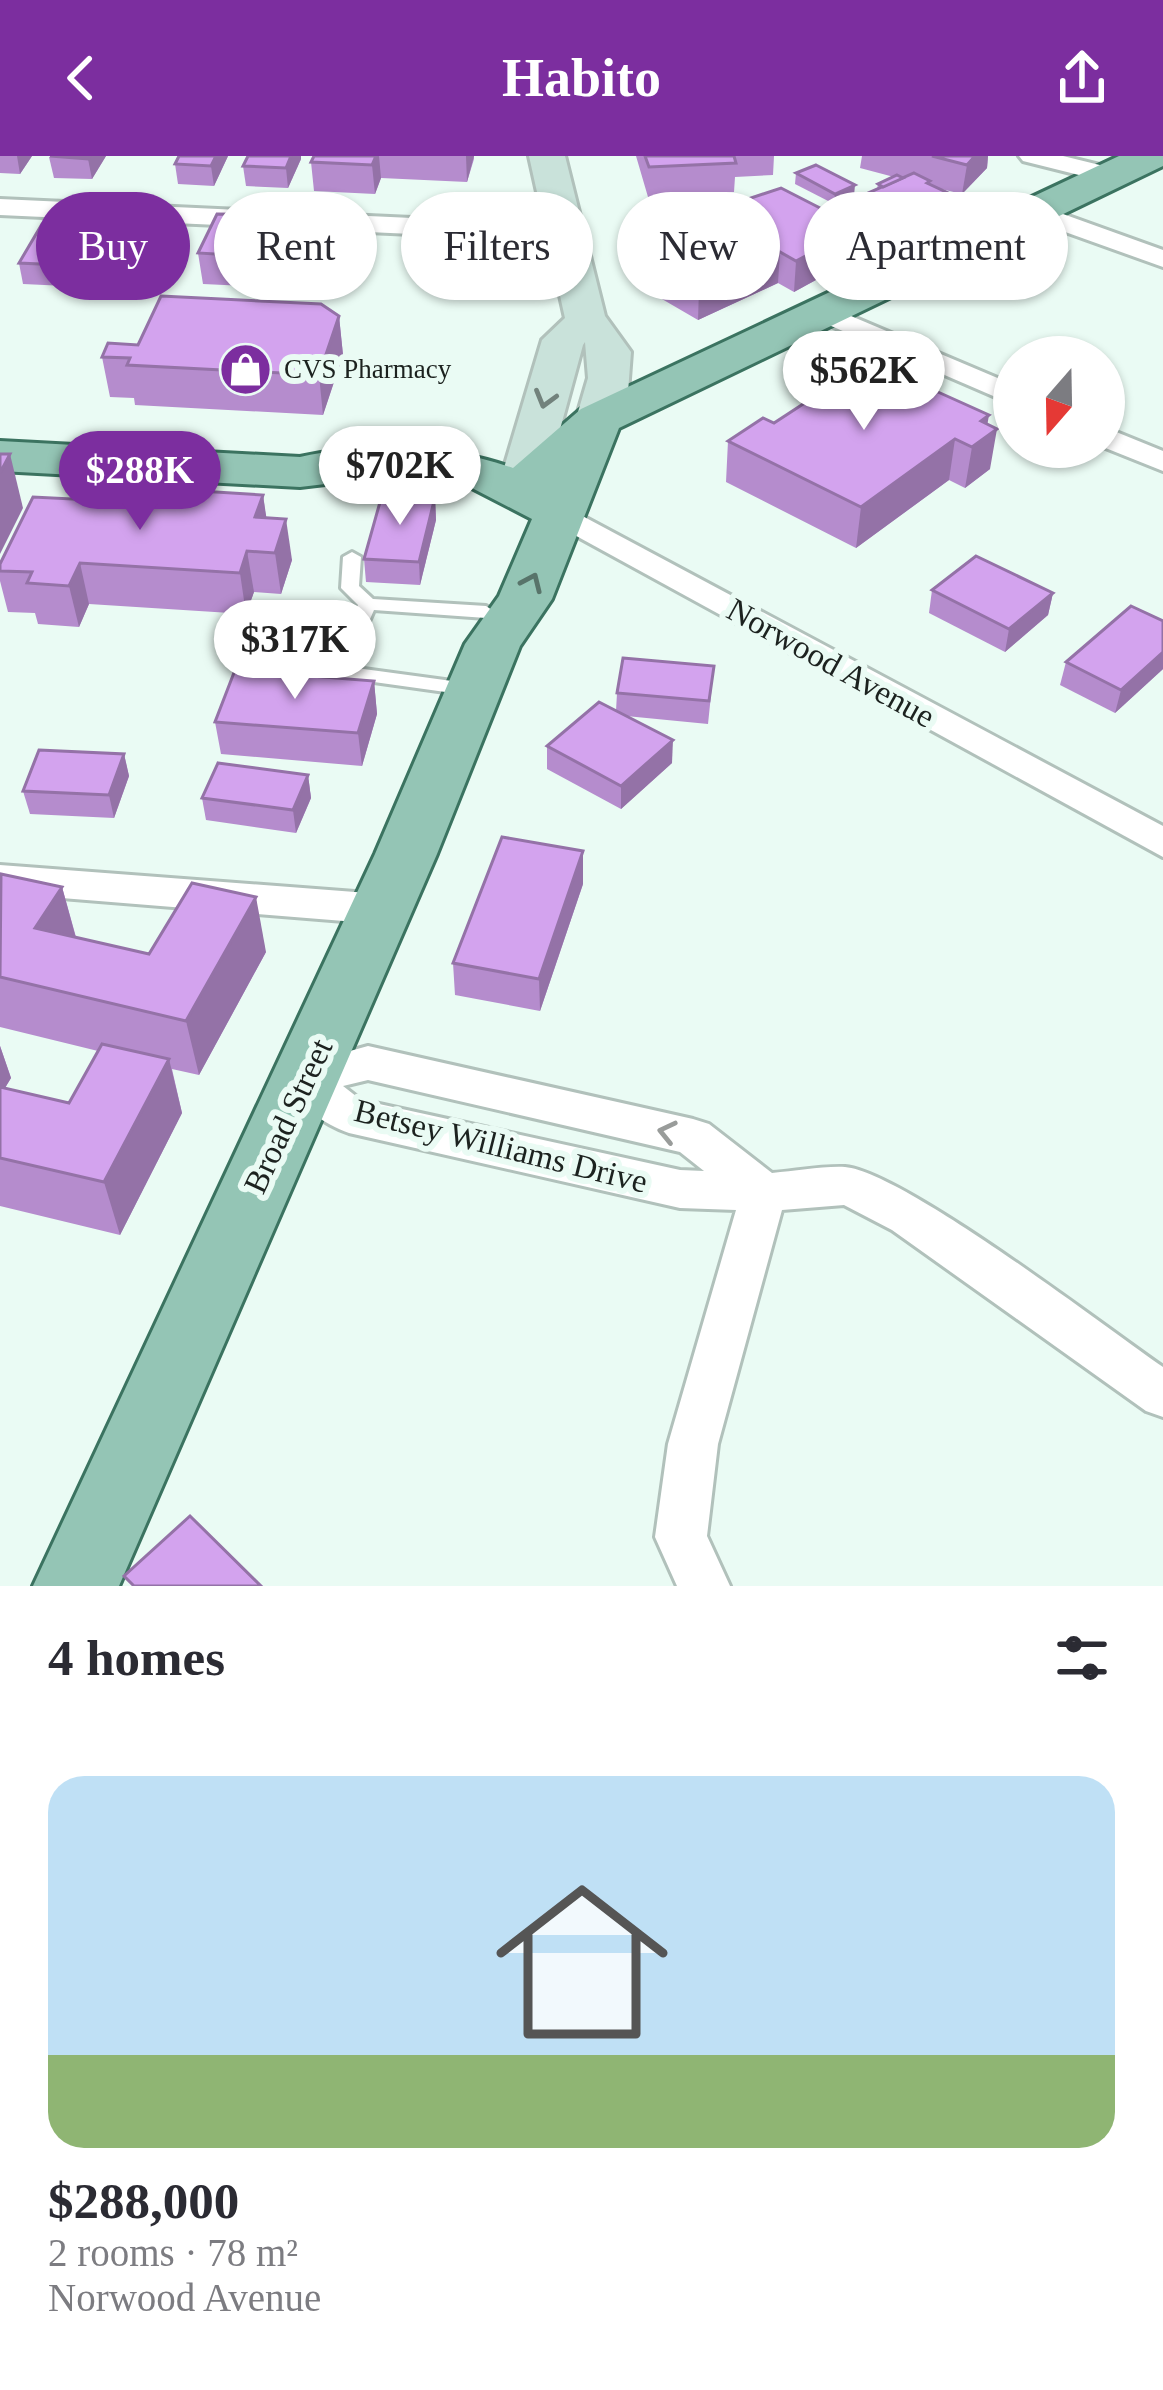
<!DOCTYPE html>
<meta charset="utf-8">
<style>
:root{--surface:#fff;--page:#f7f7f7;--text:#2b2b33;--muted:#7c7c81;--line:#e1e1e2;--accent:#7c2e9f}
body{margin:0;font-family:"Times New Roman",serif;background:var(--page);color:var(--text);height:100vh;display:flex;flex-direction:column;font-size:45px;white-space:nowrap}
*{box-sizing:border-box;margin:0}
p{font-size:39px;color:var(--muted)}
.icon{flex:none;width:66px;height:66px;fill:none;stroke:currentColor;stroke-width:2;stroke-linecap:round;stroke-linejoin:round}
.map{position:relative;height:1430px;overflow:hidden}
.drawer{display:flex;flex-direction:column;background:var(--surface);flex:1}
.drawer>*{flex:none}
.top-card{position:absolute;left:36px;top:36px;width:1092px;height:108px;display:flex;gap:24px}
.needle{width:78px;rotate:200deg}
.controls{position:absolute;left:993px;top:180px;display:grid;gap:24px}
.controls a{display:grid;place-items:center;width:132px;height:132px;border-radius:50%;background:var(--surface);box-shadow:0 3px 9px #0004;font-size:60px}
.price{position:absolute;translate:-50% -102px;padding:0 27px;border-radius:42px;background:#fff;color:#222;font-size:39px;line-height:78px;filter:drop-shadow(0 3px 6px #0008)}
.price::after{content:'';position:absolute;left:50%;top:72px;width:36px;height:27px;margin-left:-18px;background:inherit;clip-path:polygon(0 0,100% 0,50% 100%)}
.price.selected{background:var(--accent);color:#fff}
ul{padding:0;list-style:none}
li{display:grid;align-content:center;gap:24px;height:636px;padding:0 48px}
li+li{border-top:3px solid var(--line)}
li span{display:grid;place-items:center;height:372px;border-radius:36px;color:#555}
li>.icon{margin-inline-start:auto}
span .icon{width:216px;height:216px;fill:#fffc;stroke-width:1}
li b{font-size:51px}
h2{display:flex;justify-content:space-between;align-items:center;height:144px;padding:0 48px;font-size:51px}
.tag{padding:0 42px;border-radius:54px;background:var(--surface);box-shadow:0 3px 9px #0004;font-size:42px;line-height:108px}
.tag.selected{background:var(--accent);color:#fff}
header{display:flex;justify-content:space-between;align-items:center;height:156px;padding:0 48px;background:var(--accent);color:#fff;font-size:54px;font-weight:700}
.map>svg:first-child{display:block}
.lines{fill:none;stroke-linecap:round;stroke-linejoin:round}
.lane-casing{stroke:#b1c1bb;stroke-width:6}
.street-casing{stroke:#b1c1bb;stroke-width:6}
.secondary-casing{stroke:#b1c1bb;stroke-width:6}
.primary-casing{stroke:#3b7360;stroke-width:6}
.lane{fill:#fff;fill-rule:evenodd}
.street{fill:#fff;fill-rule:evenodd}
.secondary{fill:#c9e2da;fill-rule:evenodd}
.primary{fill:#94c5b5;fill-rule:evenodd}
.wall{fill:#b58ccd}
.shaded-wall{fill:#9472a7}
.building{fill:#d3a3ee;stroke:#9472a7;stroke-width:3}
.oneway{stroke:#72827c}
.oneway2{stroke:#58746a}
.oneway3{stroke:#999c9a}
.labels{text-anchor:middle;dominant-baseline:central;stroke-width:12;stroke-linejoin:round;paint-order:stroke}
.far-poi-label{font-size:27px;fill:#1c221f;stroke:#eafbf4;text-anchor:start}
.street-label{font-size:33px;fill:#1c221f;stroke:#eafbf4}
</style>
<header><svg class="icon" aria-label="back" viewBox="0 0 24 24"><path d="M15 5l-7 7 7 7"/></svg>Habito<svg class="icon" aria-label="share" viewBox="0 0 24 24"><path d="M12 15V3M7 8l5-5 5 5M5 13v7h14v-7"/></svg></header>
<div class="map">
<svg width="1163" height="1430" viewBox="0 0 1163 1430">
<rect width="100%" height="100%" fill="#eafbf4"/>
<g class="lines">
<defs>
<path id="lane" d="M 352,396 L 361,401 L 359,430 L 373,443 L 486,450 L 495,456 L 486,462 L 374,454 L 349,511 L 474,528 L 481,530 L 484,534 L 481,538 L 474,540 L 331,520 L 329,516 L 358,449 L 341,432 L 343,401 Z"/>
<g id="street">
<path d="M 1019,0 L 1063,0 L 1120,14 L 1124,19 L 1111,27 L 1023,5 Z"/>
<path d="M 0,43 L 565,69 L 578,77 L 565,85 L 0,59 Z"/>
<path d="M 1038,49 L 1163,94 L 1163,111 L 1029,63 L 1025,57 L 1029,51 Z"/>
<path d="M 825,149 L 1014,229 L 1014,249 L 815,163 L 811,157 L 815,151 Z"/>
<path d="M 1104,271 L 1163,295 L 1163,315 L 1103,291 Z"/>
<path d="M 560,348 L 1163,670 L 1163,701 L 549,365 L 544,358 Z"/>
<path d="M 0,709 L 381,738 L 395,743 L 401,753 L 395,763 L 381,768 L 0,737 Z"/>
<path d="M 368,890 L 693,963 L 709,968 L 772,1017 C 796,1015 822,1010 845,1011 C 903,1016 1105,1171 1163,1211 L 1163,1261 L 1146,1255 L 892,1074 L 844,1049 L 782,1054 L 718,1288 L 707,1380 L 730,1430 L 677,1430 L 655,1381 L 668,1288 L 736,1054 L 680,1052 L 349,977 C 325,969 294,947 282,924 L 289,912 ZM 368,924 L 680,996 L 704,1015 L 680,1014 L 361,944 L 343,930 Z"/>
</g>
<path id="secondary" d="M 529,0 L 565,0 L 605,160 L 631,196 L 628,236 L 614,272 L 598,276 L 582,272 L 576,263 L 588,222 L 585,186 L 583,189 L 544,332 L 537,342 L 521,346 L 505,342 L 498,332 L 542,184 L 565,162 Z"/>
<path id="primary" d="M 1119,0 L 1163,0 L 1163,10 L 619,272 L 552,443 L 520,490 L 437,698 L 119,1430 L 33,1430 L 375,698 L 465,488 L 499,440 L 532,363 L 472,332 L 430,326 L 359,324 L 300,331 L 0,315 L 0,285 L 300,301 C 367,286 449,289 513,312 L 581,253 Z"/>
</defs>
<use href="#lane" class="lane-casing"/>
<use href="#street" class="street-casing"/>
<use href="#secondary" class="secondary-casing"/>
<use href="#primary" class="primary-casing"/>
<use href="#lane" class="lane"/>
<use href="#street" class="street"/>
<use href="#secondary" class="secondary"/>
<use href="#primary" class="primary"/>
</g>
<g class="wall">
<path d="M 0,0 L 32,0 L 20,18 L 0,17 Z"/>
<path d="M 106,0 L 92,23 L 54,22 L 49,1 Z"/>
<path d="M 228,0 L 214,30 L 178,28 L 175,8 Z"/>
<path d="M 314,0 L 474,0 L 474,3 L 467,26 L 381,22 L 375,38 L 314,35 L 311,6 Z"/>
<path d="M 636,0 L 774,0 L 773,19 L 735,21 L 734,36 L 648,41 Z"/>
<path d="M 862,0 L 988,0 L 987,12 L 962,38 L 937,32 L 946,36 L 943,56 L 873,88 L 858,80 L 856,102 L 794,136 L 778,127 L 698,164 L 643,132 L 644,102 L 705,75 L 706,57 L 839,62 L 841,49 L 877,33 L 878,28 L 894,21 L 860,12 Z"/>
<path d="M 301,3 L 288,32 L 246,30 L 243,10 Z"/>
<path d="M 796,17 L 854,40 L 834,48 L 795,28 Z"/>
<path d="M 303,69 L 307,99 L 294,111 L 285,132 L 203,128 L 198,97 Z"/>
<path d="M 84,70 L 88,91 L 66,130 L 23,128 L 19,107 Z"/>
<path d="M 173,84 L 177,104 L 167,124 L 109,121 L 105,100 Z"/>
<path d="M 339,160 L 343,199 L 323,259 L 135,249 L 134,242 L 110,241 L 102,201 L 138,189 Z"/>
<path d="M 774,267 L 987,268 L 990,313 L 965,332 L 949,324 L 856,392 L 726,326 L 728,285 Z"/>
<path d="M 263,339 L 266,362 L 292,404 L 281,438 L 254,436 L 246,458 L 89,448 L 79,471 L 38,468 L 35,457 L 8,456 L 0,425 L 0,408 L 112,345 Z"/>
<path d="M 435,341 L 436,364 L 420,429 L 366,426 L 364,403 Z"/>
<path d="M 932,434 L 1053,437 L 1048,459 L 1005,496 L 929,457 Z"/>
<path d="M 1163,465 L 1163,513 L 1115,557 L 1060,529 L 1066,506 Z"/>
<path d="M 714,510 L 708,568 L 626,560 L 672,607 L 621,653 L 547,613 L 547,590 L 616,555 L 617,537 Z"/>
<path d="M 374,525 L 377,558 L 362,610 L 221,598 L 215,566 Z"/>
<path d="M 124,598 L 129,620 L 114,662 L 30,658 L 23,635 Z"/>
<path d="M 308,619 L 311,642 L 296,677 L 206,664 L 202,642 Z"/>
<path d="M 0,719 L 62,731 L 76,781 L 149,798 L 266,796 L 199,919 L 172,913 L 182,957 L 120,1079 L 0,1050 L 0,890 L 11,922 L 5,932 L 69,947 L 98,895 L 0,871 Z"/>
<path d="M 583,728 L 540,855 L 455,839 L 453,807 Z"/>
</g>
<g class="shaded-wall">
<path d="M 17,0 L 32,0 L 20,18 Z"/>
<path d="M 90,0 L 106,0 L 92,23 L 88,3 Z"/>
<path d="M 216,0 L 228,0 L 214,30 L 211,10 Z"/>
<path d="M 291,0 L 301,0 L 301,3 L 288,32 L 286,12 Z"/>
<path d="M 376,0 L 379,0 L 381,22 L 375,38 L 372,9 Z"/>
<path d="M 466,0 L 474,0 L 467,26 Z"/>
<path d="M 975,0 L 988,0 L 987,12 L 962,38 L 967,9 Z"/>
<path d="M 930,25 L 928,44 L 946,36 L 943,56 L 873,88 L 875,67 Z"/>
<path d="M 855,29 L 854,40 L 834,48 L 835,38 Z"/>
<path d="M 303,69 L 307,99 L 294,111 L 285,132 L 282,102 L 291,81 Z"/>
<path d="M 84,70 L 88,91 L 66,130 L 62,109 Z"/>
<path d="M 859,72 L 856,102 L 794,136 L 796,105 Z"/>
<path d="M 173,84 L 177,104 L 167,124 L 163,103 Z"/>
<path d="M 780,96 L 778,127 L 698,164 L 699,133 Z"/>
<path d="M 339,160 L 343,199 L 323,259 L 319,219 Z"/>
<path d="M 989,259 L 985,282 L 997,273 L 990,313 L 965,332 L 972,291 L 981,265 Z"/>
<path d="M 955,283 L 949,324 L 856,392 L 861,351 Z"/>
<path d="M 10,298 L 23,352 L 0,398 L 0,317 Z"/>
<path d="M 263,339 L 269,379 L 255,361 Z"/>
<path d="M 435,341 L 436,364 L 420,429 L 419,406 Z"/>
<path d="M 286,363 L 292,404 L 281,438 L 275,397 Z"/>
<path d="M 247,395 L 254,436 L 246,458 L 240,417 Z"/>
<path d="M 80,407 L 89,448 L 79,471 L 69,430 Z"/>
<path d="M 1053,437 L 1048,459 L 1005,496 L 1009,473 Z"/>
<path d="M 1163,496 L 1163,513 L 1115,557 L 1121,534 Z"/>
<path d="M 374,525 L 377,558 L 362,610 L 358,577 Z"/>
<path d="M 673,584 L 672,607 L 621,653 L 621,630 Z"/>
<path d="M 124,598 L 129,620 L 114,662 L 109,639 Z"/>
<path d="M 308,619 L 311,642 L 296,677 L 293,654 Z"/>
<path d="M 583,695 L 583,728 L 540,855 L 539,823 Z"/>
<path d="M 62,731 L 77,786 L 35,772 Z"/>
<path d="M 256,741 L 266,796 L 199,919 L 186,865 Z"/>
<path d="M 0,890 L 11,922 L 0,940 Z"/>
<path d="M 169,903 L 182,957 L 120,1079 L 104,1026 Z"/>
</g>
<g class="building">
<path d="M 50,0 L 90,0 L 88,3 Z"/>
<path d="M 179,0 L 216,0 L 211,10 L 175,8 Z"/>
<path d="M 248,0 L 291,0 L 286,12 L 243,10 Z"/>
<path d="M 314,0 L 376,0 L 372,9 L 311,6 Z"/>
<path d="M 645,0 L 734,0 L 736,7 L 649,11 Z"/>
<path d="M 932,0 L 975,0 L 967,9 Z"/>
<path d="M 816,9 L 855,29 L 835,38 L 796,17 Z"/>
<path d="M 914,17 L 930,25 L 927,27 L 946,36 L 875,67 L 841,49 Z"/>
<path d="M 897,19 L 903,22 L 883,31 L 878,28 Z"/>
<path d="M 781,32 L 859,72 L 796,105 L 780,96 L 699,133 L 644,102 L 724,67 L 706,57 Z"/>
<path d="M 217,58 L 291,59 L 303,69 L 291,81 L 282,102 L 198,97 Z"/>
<path d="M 42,68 L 84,70 L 62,109 L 19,107 Z"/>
<path d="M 116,81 L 173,84 L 163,103 L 105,100 Z"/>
<path d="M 161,140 L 321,148 L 339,160 L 319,219 L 127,209 L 130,202 L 102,201 L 108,187 L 138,189 Z"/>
<path d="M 869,205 L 989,259 L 981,265 L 997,273 L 972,291 L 955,283 L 861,351 L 728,285 L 763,262 L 774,267 Z"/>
<path d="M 0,298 L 10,298 L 0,317 Z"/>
<path d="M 119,330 L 263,339 L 255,361 L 286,363 L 275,397 L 247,395 L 240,417 L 80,407 L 69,430 L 27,427 L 32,416 L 0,415 L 0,408 L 33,341 L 112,345 Z"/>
<path d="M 382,339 L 435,341 L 419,406 L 364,403 Z"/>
<path d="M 976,400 L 1053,437 L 1009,473 L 932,434 Z"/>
<path d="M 1131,450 L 1163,465 L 1163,496 L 1121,534 L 1066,506 Z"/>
<path d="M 623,502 L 714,510 L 709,545 L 617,537 Z"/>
<path d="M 235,514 L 374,525 L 358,577 L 215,566 Z"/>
<path d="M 599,546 L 673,584 L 621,630 L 547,590 Z"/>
<path d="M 39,594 L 124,598 L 109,639 L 23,635 Z"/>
<path d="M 218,607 L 308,619 L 293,654 L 202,642 Z"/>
<path d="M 502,681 L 583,695 L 539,823 L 453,807 Z"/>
<path d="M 1,718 L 62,731 L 35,772 L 149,798 L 192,727 L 256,741 L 186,865 L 0,821 Z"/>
<path d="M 102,888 L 169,903 L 104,1026 L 0,1002 L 0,931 L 69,947 Z"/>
<path d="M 190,1360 L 261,1430 L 134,1430 L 124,1420 Z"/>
</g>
<defs><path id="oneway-chevron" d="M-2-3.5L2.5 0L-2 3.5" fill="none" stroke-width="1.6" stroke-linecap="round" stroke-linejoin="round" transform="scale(3)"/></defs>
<use class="oneway" href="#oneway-chevron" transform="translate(545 243) rotate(106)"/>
<use class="oneway2" href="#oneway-chevron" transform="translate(532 426) rotate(-66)"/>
<use class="oneway3" href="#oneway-chevron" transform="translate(667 976) rotate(-167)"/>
<defs>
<symbol id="shop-disc" viewBox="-11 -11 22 22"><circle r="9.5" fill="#7c2e9f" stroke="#eafbf4"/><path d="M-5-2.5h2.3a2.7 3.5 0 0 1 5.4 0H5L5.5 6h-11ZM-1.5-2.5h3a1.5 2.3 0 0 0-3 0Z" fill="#fff"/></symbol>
</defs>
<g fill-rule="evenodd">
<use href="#shop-disc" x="216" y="184" width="59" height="59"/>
</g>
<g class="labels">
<g class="far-poi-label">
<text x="284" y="213">CVS Pharmacy</text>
</g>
<g class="street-label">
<text transform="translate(831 507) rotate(29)">Norwood Avenue</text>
<text transform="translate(288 960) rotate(-65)">Broad Street</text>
<text transform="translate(501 990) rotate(14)">Betsey Williams Drive</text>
</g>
</g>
</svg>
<div class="controls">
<a><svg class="needle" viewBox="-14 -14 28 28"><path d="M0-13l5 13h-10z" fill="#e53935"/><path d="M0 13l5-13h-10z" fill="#7c7c81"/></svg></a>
</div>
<b class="price" style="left:864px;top:277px">$562K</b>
<b class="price" style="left:400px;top:372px">$702K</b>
<b class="price selected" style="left:140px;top:377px">$288K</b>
<b class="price" style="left:295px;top:546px">$317K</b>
<div class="top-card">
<a class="tag selected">Buy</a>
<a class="tag">Rent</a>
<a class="tag">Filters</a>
<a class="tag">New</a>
<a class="tag">Apartment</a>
</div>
</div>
<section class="drawer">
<h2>4 homes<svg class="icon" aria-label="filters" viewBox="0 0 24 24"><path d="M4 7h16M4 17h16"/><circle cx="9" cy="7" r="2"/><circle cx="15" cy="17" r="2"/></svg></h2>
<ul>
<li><span style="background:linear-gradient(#bfe0f5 75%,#8fb573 0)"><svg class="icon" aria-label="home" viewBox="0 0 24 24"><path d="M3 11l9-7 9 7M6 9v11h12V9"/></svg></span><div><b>$288,000</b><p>2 rooms · 78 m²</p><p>Norwood Avenue</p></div></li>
</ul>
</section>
